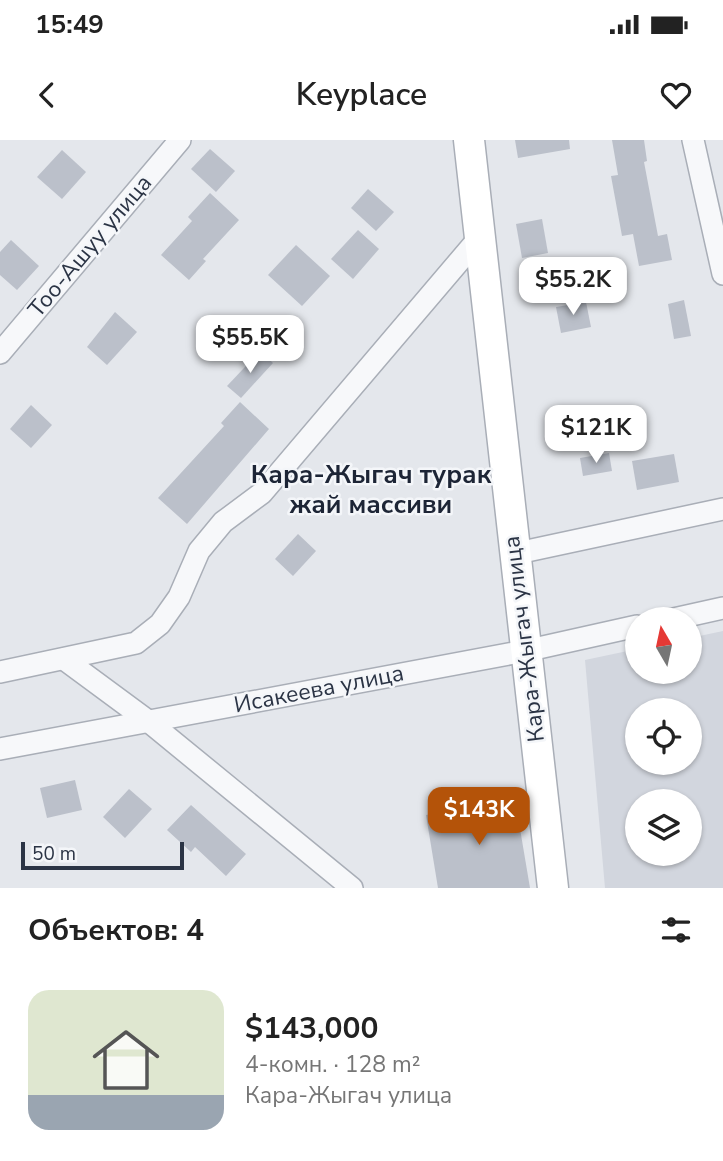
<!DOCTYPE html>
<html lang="ru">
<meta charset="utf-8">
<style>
:root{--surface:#fff;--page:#f2f2f2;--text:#222;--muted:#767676;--accent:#b45309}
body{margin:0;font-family:"Nunito Sans",sans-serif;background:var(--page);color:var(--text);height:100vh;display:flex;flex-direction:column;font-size:26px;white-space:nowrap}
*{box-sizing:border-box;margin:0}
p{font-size:23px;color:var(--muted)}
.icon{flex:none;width:38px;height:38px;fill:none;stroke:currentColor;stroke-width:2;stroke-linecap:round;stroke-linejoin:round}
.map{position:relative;height:748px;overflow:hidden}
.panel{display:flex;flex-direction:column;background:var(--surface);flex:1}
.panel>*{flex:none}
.needle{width:46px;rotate:351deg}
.buttons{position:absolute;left:625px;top:467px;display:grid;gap:14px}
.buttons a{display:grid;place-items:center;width:77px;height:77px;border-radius:50%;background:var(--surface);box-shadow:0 2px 5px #0004;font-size:35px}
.scale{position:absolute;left:21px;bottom:18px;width:163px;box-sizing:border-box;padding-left:7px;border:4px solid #2b3445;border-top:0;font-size:19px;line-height:24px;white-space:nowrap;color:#2b3445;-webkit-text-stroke:5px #f4f6f9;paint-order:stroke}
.price{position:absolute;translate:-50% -60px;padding:0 16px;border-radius:14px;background:#fff;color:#222;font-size:23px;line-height:46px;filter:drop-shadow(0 2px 4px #0008)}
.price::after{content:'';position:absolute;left:50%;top:42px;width:21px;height:16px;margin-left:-10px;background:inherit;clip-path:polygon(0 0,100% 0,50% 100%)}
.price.selected{background:var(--accent);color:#fff}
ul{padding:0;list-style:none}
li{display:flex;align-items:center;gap:21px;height:175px;padding:0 28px}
li span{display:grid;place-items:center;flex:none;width:196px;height:140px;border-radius:21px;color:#555}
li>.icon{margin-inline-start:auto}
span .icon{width:84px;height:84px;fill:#fffc;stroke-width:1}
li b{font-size:30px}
h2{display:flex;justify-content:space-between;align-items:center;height:84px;padding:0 28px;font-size:30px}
.status{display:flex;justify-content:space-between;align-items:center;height:49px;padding:0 35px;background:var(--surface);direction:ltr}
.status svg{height:19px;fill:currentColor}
header{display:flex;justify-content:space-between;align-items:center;height:91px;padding:0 28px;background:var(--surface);font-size:32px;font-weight:600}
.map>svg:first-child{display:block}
.built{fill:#d2d6de;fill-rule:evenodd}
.building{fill:#bbc0ca}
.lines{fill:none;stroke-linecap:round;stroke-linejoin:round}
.street-casing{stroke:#a9aeb7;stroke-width:24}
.secondary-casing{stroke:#a9aeb7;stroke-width:33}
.street{stroke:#f7f8fa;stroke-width:21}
.secondary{stroke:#fff;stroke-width:30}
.labels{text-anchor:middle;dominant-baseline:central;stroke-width:5;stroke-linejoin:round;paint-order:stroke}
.street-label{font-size:23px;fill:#2b3445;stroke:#f4f6f9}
.quarter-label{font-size:26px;font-weight:bold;fill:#1d2536;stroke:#f4f6f9}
</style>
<div class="status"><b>15:49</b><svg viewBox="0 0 49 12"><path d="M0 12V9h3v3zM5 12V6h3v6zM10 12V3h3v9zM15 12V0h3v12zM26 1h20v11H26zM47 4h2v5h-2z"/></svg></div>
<header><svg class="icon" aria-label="back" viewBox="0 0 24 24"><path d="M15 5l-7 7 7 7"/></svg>Keyplace<svg class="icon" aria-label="heart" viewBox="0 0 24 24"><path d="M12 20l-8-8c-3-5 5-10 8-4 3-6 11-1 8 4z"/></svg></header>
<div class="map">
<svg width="723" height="748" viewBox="0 0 723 748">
<rect width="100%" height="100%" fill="#e4e7ec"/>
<path class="built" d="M 723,491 L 723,748 L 605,748 L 585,520 L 637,509 L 637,532 L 690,532 L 690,498 ZM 637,570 L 690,570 L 690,623 L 637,623 ZM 637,662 L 690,662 L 690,714 L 637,714 Z"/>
<g class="building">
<path d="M 515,0 L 569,0 L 570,9 L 518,18 Z"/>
<path d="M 612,0 L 644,0 L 647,21 L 644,22 L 658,96 L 667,94 L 672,120 L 639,126 L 633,94 L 622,96 L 611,36 L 618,35 Z"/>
<path d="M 210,9 L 235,31 L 216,52 L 191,29 Z"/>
<path d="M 62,10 L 86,32 L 62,59 L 37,37 Z"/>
<path d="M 368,49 L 394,72 L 376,91 L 351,68 Z"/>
<path d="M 210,53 L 239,80 L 203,119 L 206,121 L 189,140 L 161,115 L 192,81 L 188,77 Z"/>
<path d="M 542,79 L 548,113 L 522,118 L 516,84 Z"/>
<path d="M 358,90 L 379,109 L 353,139 L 331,119 Z"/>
<path d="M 11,100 L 39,126 L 17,150 L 0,135 L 0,112 Z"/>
<path d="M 296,105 L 330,136 L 302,166 L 268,135 Z"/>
<path d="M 684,160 L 691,196 L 674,199 L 668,164 Z"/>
<path d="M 586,162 L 591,187 L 561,193 L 556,167 Z"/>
<path d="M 115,172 L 137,192 L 107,225 L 87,207 Z"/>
<path d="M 260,211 L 273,223 L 241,258 L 227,246 Z"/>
<path d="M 240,262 L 269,289 L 187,384 L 158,358 L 224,286 L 221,283 Z"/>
<path d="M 31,265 L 52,285 L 31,308 L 10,289 Z"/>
<path d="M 609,313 L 612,331 L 583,336 L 580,318 Z"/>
<path d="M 674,314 L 679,342 L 637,350 L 632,321 Z"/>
<path d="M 298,394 L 316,411 L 293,436 L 275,419 Z"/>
<path d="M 75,640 L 82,670 L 47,678 L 40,648 Z"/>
<path d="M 129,649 L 152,669 L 125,698 L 103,677 Z"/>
<path d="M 515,659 L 530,748 L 438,748 L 426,675 Z"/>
<path d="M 191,665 L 246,714 L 226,736 L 195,707 L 191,712 L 167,690 Z"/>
</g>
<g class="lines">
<defs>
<g id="street">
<path d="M 693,0 L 723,134"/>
<path d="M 0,213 L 180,0"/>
<path d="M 513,414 L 723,369"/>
<path d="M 669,480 L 723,468"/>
<path d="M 64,519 L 148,581 L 352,748"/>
<path d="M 0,532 L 136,503 L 160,484 L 179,457 L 199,411 L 223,382 L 262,353 L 479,98"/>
<path d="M 0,609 L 525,511 L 637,486"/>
</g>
<path id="secondary" d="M 469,0 L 553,748"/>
</defs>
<use href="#street" class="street-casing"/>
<use href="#secondary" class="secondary-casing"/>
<use href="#street" class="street"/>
<use href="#secondary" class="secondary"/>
</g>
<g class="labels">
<g class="street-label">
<text transform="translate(90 106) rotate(-50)">Тоо-Ашуу улица</text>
<text transform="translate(524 499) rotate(-97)">Кара-Жыгач улица</text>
<text transform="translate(319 549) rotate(-11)">Исакеева улица</text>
</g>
<g class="quarter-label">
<text x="371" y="334">Кара-Жыгач турак<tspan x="371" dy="30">жай массиви</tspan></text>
</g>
</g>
</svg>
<div class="buttons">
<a><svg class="needle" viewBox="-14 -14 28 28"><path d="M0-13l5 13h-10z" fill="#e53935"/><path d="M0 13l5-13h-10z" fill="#767676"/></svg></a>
<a><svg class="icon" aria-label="locate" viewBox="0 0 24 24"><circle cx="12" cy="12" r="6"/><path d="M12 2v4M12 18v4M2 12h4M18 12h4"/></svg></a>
<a><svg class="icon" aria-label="layers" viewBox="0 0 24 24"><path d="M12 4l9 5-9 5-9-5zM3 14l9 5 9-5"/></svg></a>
</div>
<div class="scale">50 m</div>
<b class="price" style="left:573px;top:177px">$55.2K</b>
<b class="price" style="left:250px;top:235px">$55.5K</b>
<b class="price" style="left:596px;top:325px">$121K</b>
<b class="price selected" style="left:479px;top:707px">$143K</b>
</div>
<section class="panel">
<h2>Объектов: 4<svg class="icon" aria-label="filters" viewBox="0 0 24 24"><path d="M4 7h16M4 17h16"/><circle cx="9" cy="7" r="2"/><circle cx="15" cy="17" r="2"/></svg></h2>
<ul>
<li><span style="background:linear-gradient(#dfe7d0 75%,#9aa5b1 0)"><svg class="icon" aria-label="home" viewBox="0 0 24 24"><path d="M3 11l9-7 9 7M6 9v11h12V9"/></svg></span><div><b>$143,000</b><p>4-комн. · 128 m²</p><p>Кара-Жыгач улица</p></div></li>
</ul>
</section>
